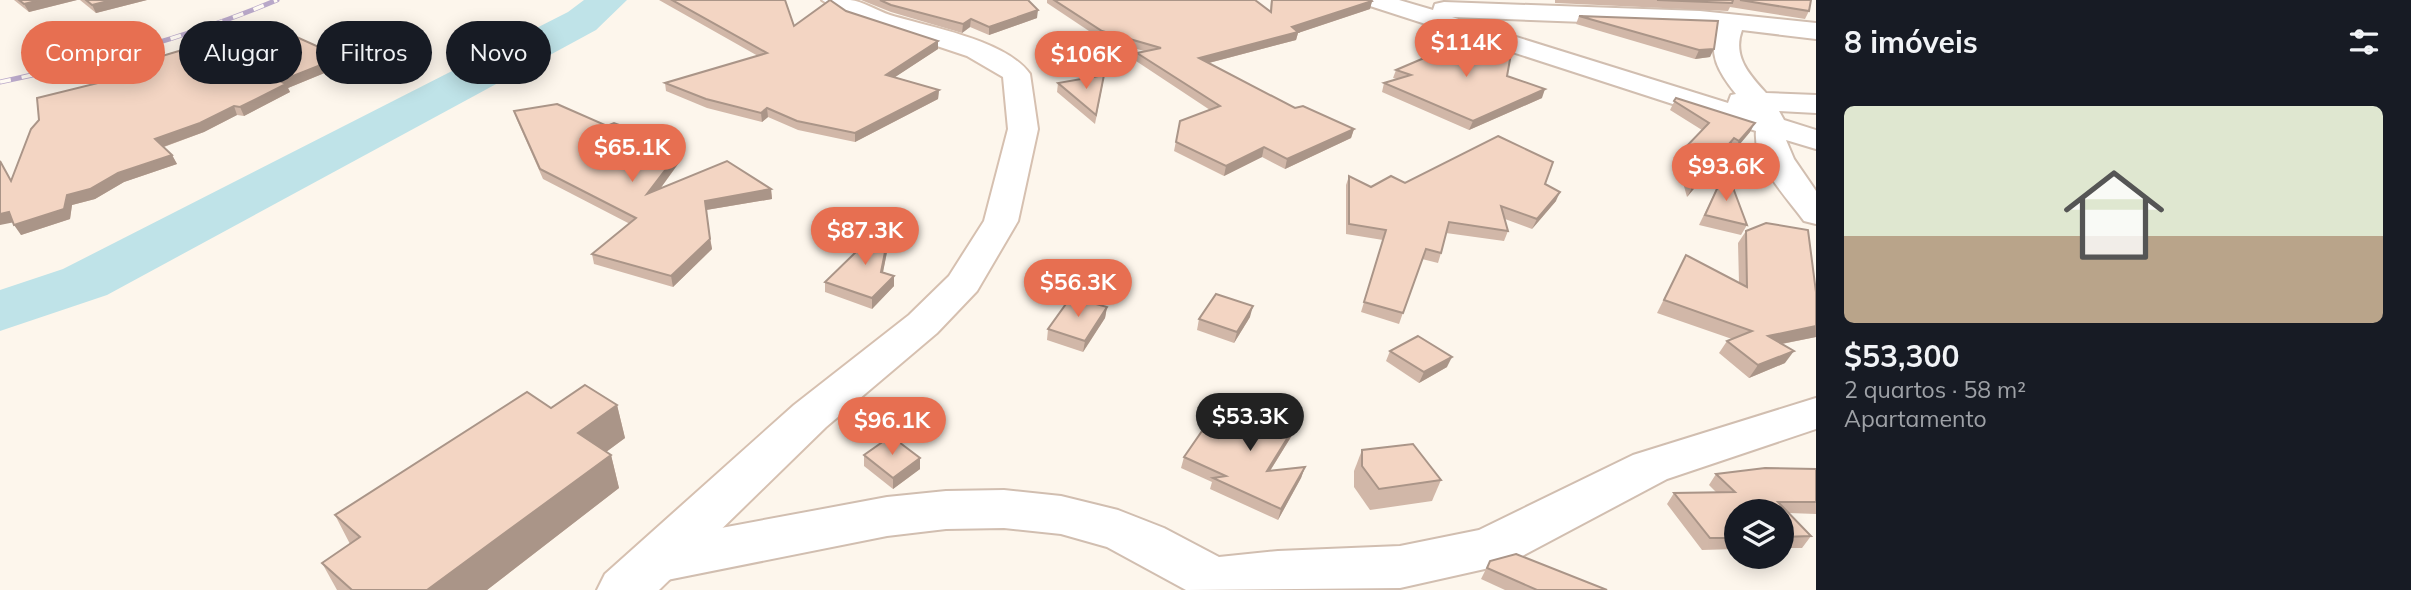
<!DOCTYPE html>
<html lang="pt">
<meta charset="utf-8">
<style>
:root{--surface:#171b24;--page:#20242c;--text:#f1f3f6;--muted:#9ea1a6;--line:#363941;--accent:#e76f51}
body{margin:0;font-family:Mulish,sans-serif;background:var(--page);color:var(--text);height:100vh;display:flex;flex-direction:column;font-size:26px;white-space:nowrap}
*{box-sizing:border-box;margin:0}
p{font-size:23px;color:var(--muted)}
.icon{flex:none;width:38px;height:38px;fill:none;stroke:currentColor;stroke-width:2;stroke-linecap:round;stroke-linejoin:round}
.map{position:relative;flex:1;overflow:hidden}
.side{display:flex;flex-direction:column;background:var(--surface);width:595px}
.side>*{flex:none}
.banner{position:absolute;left:21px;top:21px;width:665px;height:63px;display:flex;gap:14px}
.fabs{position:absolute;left:1724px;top:499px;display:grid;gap:14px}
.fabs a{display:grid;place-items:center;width:70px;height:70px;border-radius:50%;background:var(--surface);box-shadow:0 4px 18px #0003;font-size:35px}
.price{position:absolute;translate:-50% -60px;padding:0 16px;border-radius:24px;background:var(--accent);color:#fff;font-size:23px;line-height:46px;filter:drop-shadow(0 2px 4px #0008)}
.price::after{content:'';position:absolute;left:50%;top:42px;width:21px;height:16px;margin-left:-10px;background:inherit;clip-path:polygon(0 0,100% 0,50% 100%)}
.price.selected{background:#222;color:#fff}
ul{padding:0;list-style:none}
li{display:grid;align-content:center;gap:14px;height:371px;padding:0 28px}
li+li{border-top:2px solid var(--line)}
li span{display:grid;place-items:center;height:217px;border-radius:10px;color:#555}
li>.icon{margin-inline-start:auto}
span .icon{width:126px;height:126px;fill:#fffc;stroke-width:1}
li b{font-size:30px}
h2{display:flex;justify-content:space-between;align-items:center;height:84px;padding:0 28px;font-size:30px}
.chip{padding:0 24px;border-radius:32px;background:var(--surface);box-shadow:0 4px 18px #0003;font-size:24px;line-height:63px}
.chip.selected{background:var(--accent);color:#fff}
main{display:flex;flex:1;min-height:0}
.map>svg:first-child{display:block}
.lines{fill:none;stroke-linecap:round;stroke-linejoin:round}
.river{fill:#bfe3e8;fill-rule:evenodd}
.street-casing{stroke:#d1beb0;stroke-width:4}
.secondary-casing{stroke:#d6c0b0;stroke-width:4}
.street{fill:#fff;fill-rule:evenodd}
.secondary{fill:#fff;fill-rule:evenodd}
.rail-casing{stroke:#b9a8c9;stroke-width:5}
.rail{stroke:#fffaf3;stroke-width:3.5;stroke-dasharray:11;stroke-linecap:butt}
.wall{fill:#d1b7a8}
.shaded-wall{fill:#aa9588}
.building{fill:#f3d5c3;stroke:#aa9588;stroke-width:2}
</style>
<main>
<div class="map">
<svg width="1816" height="590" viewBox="0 0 1816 590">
<rect width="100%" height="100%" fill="#fdf6ec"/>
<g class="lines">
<path class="river" d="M 584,0 L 627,0 L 596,30 L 107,295 L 0,331 L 0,290 L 63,269 L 568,12 Z"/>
<defs>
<g id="street">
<path d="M 1363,0 L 1399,0 L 1433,10 L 1435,4 L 1444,2 L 1700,11 L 1816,23 L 1816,39 L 1742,30 C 1732,57 1750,75 1766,93 L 1816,95 L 1816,113 L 1779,111 L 1784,120 L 1816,130 L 1816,149 L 1786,140 L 1794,159 L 1816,191 L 1816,224 L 1804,221 C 1786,196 1753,164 1756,131 L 1367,5 ZM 1452,17 L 1718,27 C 1707,54 1719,73 1736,94 L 1731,95 L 1728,103 Z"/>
<path d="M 1816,398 L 1816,429 L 1667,479 L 1507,564 L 1400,588 L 1186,590 L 1107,547 L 1061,534 L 1004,528 L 946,529 L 887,536 L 657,582 L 639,576 L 631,561 L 639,546 L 657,540 L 887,497 L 946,491 L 1004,490 L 1061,496 L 1118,510 L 1164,528 L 1219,557 L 1278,551 L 1400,546 L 1479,530 L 1633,455 Z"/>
</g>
<path id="secondary" d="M 822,0 C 831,0 841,0 850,0 C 863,1 877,11 890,15 C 929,27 1006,40 1030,74 L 1038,129 L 1018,221 L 977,291 L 937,333 L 826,427 L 659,590 L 597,590 L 605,574 L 794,405 L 909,315 L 949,276 L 984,221 L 1008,129 L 1003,77 L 967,56 L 847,16 Z"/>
</defs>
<use href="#street" class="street-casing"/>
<use href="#secondary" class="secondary-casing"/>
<use href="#street" class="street"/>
<use href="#secondary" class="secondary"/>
<defs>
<path id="rail" d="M 0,82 C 95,62 187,38 277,0"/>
</defs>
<use href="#rail" class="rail-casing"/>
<use href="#rail" class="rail"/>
</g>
<g class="wall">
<path d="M 14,0 L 77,0 L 29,12 Z"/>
<path d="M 80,0 L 147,0 L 96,13 Z"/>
<path d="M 659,0 L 724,0 L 794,26 L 846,11 L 938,41 L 938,49 L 895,77 L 939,90 L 938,99 L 855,142 L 798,130 L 768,117 L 762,122 L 707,108 L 666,91 L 665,83 L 758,56 Z"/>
<path d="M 861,0 L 1028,0 L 1037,18 L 989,35 L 970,27 L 962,33 L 891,12 Z"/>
<path d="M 1047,0 L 1255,0 L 1270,11 L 1271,0 L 1371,0 L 1372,1 L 1370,9 L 1298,33 L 1296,40 L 1209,63 L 1295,108 L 1354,129 L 1351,138 L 1285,169 L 1262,157 L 1224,176 L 1174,151 L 1180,121 L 1210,110 L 1136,61 L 1137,53 L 1144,51 L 1101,39 L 1047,3 Z"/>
<path d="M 1555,0 L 1811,0 L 1809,11 L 1805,19 L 1730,7 L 1728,11 L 1555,3 Z"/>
<path d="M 1579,16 L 1718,21 L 1710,57 L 1695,59 L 1576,24 Z"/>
<path d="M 264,35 L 341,57 L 344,65 L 288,88 L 290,92 L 244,116 L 237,115 L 204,132 L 164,147 L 172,155 L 177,164 L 124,182 L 95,199 L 72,205 L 70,219 L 21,235 L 11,180 L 147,71 L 142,62 Z"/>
<path d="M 1396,70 L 1507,76 L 1542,98 L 1469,130 L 1382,92 L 1384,83 L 1397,79 L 1393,78 Z"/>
<path d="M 1058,83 L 1103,83 L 1095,124 L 1057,92 Z"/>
<path d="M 1676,98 L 1750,132 L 1734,151 L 1729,147 L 1687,197 L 1677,161 L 1682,151 L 1702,130 L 1670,110 Z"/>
<path d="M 514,111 L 607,126 L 683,157 L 660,189 L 771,189 L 772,199 L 706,210 L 712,249 L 673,287 L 594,264 L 592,254 L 630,224 L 543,179 L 517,120 Z"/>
<path d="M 1726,169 L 1747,225 L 1741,235 L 1699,225 Z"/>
<path d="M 1349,176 L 1371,187 L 1405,183 L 1545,184 L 1556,201 L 1532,229 L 1505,219 L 1508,231 L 1504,241 L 1446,233 L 1441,253 L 1438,263 L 1422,259 L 1399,324 L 1361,312 L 1383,240 L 1346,234 L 1346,185 Z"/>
<path d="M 892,227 L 883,272 L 894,276 L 894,286 L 872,309 L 825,292 L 825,282 Z"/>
<path d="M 1746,231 L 1816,337 L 1782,344 L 1785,363 L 1749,378 L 1719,353 L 1727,341 L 1732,339 L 1657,313 L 1686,255 L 1739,283 L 1738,243 Z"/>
<path d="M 1107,307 L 1105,318 L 1083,352 L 1047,340 L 1048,329 Z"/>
<path d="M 1250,317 L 1234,343 L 1197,330 L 1199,319 Z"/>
<path d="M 1390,351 L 1447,367 L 1419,383 L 1386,361 Z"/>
<path d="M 617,405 L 625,438 L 606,452 L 611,455 L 619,488 L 487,590 L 337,590 L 322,563 L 350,544 L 335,515 L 551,408 Z"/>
<path d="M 1294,432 L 1270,471 L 1305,467 L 1301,478 L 1278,520 L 1210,489 L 1212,482 L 1181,468 L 1184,457 L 1218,438 Z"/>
<path d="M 1362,450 L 1441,480 L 1432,501 L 1370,510 L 1354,487 L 1354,471 Z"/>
<path d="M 864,455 L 920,469 L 893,489 L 864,466 Z"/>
<path d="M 1816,469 L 1816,514 L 1789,513 L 1811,536 L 1802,548 L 1782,548 L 1782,511 L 1736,511 L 1736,549 L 1702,550 L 1667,504 L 1674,493 L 1716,492 L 1709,485 L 1716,474 Z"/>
<path d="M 1490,561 L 1607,590 L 1505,590 L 1481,579 Z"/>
</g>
<g class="shaded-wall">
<path d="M 40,0 L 77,0 L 29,12 L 24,4 Z"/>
<path d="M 112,0 L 147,0 L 96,13 L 92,5 Z"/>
<path d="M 1372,1 L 1370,9 L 1298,33 L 1296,40 L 1197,66 L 1199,58 Z"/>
<path d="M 1038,10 L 1037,18 L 989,35 L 989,27 Z"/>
<path d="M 971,19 L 970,27 L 962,33 L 963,24 Z"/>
<path d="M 938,41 L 938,49 L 886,83 L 886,75 Z"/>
<path d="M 1714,49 L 1710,57 L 1695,59 L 1699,50 Z"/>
<path d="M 341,57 L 344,65 L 288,88 L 290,92 L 244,116 L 240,107 L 280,81 Z"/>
<path d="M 1545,89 L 1542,98 L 1469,130 L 1473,121 Z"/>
<path d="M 939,90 L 938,99 L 855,142 L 855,133 Z"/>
<path d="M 234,106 L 237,115 L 204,132 L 160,148 L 155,139 Z"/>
<path d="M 767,108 L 768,117 L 762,122 L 761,113 Z"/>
<path d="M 1755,123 L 1750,132 L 1734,151 L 1739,141 Z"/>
<path d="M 1354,129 L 1351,138 L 1285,169 L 1287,159 Z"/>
<path d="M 1734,138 L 1729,147 L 1687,197 L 1692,188 Z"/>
<path d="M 1264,147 L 1262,157 L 1224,176 L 1226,166 Z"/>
<path d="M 682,148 L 683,157 L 649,204 L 647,194 Z"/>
<path d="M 172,155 L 177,164 L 124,182 L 95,199 L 72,205 L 70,219 L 21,235 L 14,225 L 67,195 L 118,173 Z"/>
<path d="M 771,189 L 772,199 L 706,210 L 705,201 Z"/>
<path d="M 1560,192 L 1556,201 L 1532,229 L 1537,219 Z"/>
<path d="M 9,212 L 15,222 L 0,225 L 0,214 Z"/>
<path d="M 892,217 L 892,227 L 881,282 L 881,272 Z"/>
<path d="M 710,239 L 712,249 L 673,287 L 671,276 Z"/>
<path d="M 894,276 L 894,286 L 872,309 L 872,298 Z"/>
<path d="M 1253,306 L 1250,317 L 1234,343 L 1237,332 Z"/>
<path d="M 1107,307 L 1105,318 L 1083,352 L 1085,341 Z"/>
<path d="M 1816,326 L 1816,337 L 1760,348 L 1768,336 Z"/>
<path d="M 1794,351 L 1785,363 L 1749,378 L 1758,365 Z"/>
<path d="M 1452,357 L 1447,367 L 1419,383 L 1424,372 Z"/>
<path d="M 617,405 L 625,438 L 587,466 L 578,433 Z"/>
<path d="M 1298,421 L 1294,432 L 1263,482 L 1267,471 Z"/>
<path d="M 611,455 L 619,488 L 487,590 L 427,590 Z"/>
<path d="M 920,458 L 920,469 L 893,489 L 893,478 Z"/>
<path d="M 1305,467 L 1301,478 L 1278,520 L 1281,509 Z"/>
</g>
<g class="building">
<path d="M 19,0 L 40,0 L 24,4 Z"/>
<path d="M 86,0 L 112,0 L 92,5 Z"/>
<path d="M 672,0 L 785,0 L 794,26 L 830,0 L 846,11 L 938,41 L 886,75 L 939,90 L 855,133 L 797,121 L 767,108 L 761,113 L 706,99 L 665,83 L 767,53 Z"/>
<path d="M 880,0 L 1028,0 L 1038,10 L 989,27 L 971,19 L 963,24 L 891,5 Z"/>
<path d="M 1054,0 L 1255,0 L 1271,12 L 1272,0 L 1371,0 L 1372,1 L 1292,27 L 1298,32 L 1199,58 L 1295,108 L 1303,106 L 1354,129 L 1287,159 L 1264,147 L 1226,166 L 1176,142 L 1180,121 L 1220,106 L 1137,53 L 1161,48 L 1102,31 Z"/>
<path d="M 1657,0 L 1733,0 L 1732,3 Z"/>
<path d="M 1740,0 L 1811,0 L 1809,11 Z"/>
<path d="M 1579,16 L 1718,21 L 1714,49 L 1699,50 Z"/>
<path d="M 252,29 L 264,35 L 279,29 L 341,57 L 280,81 L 286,84 L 240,107 L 234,106 L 200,123 L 155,139 L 172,155 L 118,173 L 90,189 L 67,195 L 64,209 L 14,225 L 9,212 L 0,214 L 0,161 L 11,181 L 31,129 L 39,120 L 37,98 L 155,69 L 142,62 Z"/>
<path d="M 1478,35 L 1495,40 L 1499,50 L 1511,54 L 1507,76 L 1545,89 L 1473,121 L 1384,83 L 1411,75 L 1396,70 Z"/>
<path d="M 1104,75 L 1096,115 L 1058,83 Z"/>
<path d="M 1676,98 L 1755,123 L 1739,141 L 1734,138 L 1692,188 L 1682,151 L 1709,123 L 1674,101 Z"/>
<path d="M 557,104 L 607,126 L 614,123 L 682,148 L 647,194 L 727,161 L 771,189 L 705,201 L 710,239 L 671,276 L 592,254 L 636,218 L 540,169 L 514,111 Z"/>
<path d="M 1498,136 L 1553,162 L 1545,184 L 1560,192 L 1537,219 L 1501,206 L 1508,231 L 1449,222 L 1441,253 L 1426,249 L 1403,313 L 1364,302 L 1386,230 L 1349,224 L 1349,176 L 1371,187 L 1391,176 L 1405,183 Z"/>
<path d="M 1726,169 L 1747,225 L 1705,215 Z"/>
<path d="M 892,217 L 881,272 L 894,276 L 872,298 L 825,282 Z"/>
<path d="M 1766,223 L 1808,230 L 1816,292 L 1816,326 L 1768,336 L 1794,351 L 1758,365 L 1727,341 L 1752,331 L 1664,300 L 1686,255 L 1747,287 L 1746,231 Z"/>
<path d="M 1216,294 L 1253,306 L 1237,332 L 1199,319 Z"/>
<path d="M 1071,297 L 1107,307 L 1085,341 L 1048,329 Z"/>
<path d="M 1418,336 L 1452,357 L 1424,372 L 1390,351 Z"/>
<path d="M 585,385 L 617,405 L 578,433 L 611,455 L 427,590 L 352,590 L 322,563 L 360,537 L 335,515 L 527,392 L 551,408 Z"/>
<path d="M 1245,399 L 1298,421 L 1267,471 L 1305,467 L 1281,509 L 1213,478 L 1226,476 L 1184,457 L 1202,431 L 1218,438 Z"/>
<path d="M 891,436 L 920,458 L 893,478 L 864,455 Z"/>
<path d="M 1413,444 L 1441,480 L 1379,489 L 1362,466 L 1362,450 Z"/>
<path d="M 1765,468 L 1816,469 L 1816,502 L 1778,502 L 1811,536 L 1782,537 L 1782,511 L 1736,511 L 1736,538 L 1710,538 L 1674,493 L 1735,492 L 1716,474 Z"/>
<path d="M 1516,554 L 1607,590 L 1537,590 L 1487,568 L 1490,561 Z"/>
</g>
</svg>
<div class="fabs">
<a><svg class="icon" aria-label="layers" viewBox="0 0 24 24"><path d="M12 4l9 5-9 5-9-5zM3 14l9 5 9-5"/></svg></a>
</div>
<b class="price" style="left:1466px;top:79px">$114K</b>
<b class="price" style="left:1086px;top:91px">$106K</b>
<b class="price" style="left:632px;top:184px">$65.1K</b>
<b class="price" style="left:1726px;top:203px">$93.6K</b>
<b class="price" style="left:865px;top:267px">$87.3K</b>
<b class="price" style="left:1078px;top:319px">$56.3K</b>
<b class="price selected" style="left:1250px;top:453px">$53.3K</b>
<b class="price" style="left:892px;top:457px">$96.1K</b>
<div class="banner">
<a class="chip selected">Comprar</a>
<a class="chip">Alugar</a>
<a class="chip">Filtros</a>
<a class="chip">Novo</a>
</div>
</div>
<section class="side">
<h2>8 imóveis<svg class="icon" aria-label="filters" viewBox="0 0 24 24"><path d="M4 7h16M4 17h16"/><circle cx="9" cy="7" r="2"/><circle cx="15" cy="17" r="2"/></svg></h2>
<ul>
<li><span style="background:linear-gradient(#dfe7d0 60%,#b9a48a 0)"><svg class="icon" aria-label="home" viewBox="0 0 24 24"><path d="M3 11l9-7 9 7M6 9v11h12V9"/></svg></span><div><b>$53,300</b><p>2 quartos · 58 m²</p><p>Apartamento</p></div></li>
</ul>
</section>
</main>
